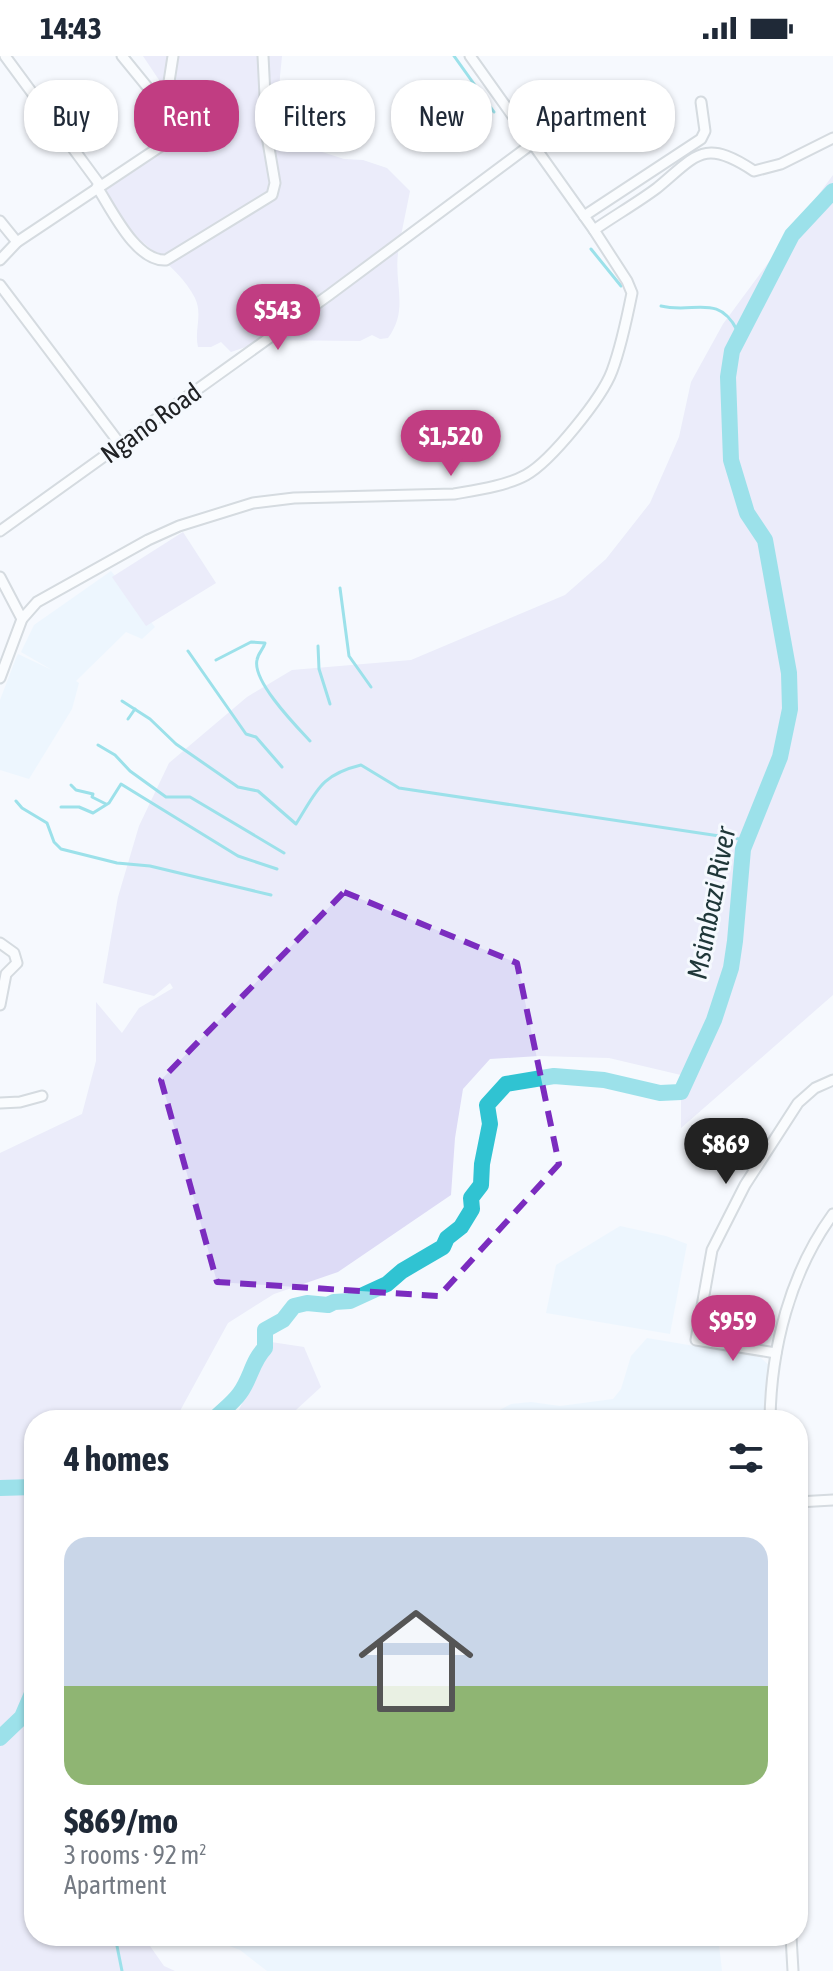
<!DOCTYPE html>
<meta charset="utf-8">
<style>
:root{--surface:#fff;--page:#f2f2f3;--text:#1f2937;--muted:#747a83;--line:#e0e1e3;--accent:#c13d82}
body{margin:0;font-family:"Asap Condensed",sans-serif;background:var(--page);color:var(--text);height:100vh;display:flex;flex-direction:column;font-size:30px;white-space:nowrap}
*{box-sizing:border-box;margin:0}
p{font-size:26px;color:var(--muted)}
.icon{flex:none;width:44px;height:44px;fill:none;stroke:currentColor;stroke-width:2;stroke-linecap:round;stroke-linejoin:round}
.map{position:relative;flex:1;overflow:hidden}
.panel{position:absolute;left:24px;top:1354px;width:784px;height:536px;display:flex;flex-direction:column;background:var(--surface);border-radius:32px;box-shadow:0 2px 6px #0004}
.panel>*{flex:none}
.guide{position:absolute;left:24px;top:24px;width:786px;height:72px;display:flex;gap:16px}
.price{position:absolute;translate:-50% -68px;padding:0 18px;border-radius:28px;background:var(--accent);color:#fff;font-size:26px;line-height:52px;filter:drop-shadow(0 2px 4px #0008)}
.price::after{content:'';position:absolute;left:50%;top:48px;width:24px;height:18px;margin-left:-12px;background:inherit;clip-path:polygon(0 0,100% 0,50% 100%)}
.price.current{background:#222;color:#fff}
ul{padding:0;list-style:none}
li{display:grid;align-content:center;gap:16px;height:424px;padding:0 40px}
li+li{border-top:2px solid var(--line)}
li span{display:grid;place-items:center;height:248px;border-radius:24px;color:#555}
li>.icon{margin-inline-start:auto}
span .icon{width:144px;height:144px;fill:#fffc;stroke-width:1}
li b{font-size:34px}
h2{display:flex;justify-content:space-between;align-items:center;height:96px;padding:0 40px;font-size:34px}
.pill{padding:0 28px;border-radius:32px;background:var(--surface);box-shadow:0 2px 6px #0004;font-size:28px;line-height:72px}
.pill.current{background:var(--accent);color:#fff}
.status{display:flex;justify-content:space-between;align-items:center;height:56px;padding:0 40px;background:var(--surface);direction:ltr}
.status svg{height:22px;fill:currentColor}
.map>svg:first-child{display:block}
.built{fill:#e3f1fe}
.green{fill:#dddbf6}
.lines{fill:none;stroke-linecap:round;stroke-linejoin:round}
.stream{stroke:#30c3d2;stroke-width:3}
.river{stroke:#30c3d2;stroke-width:16}
.minor-casing{stroke:#adb5bc;stroke-width:13}
.minor{stroke:#fff;stroke-width:9}
.marked{fill:none;stroke:#7b2cbf;stroke-width:6;stroke-dasharray:16 10;stroke-linejoin:round}
.labels{text-anchor:middle;dominant-baseline:central;stroke-width:6;stroke-linejoin:round;paint-order:stroke}
.street-label{font-size:26px;fill:#202225;stroke:#f5f9fe}
.water-label{font-size:28px;font-style:italic;fill:#1f3739;stroke:#f5f9fe}
</style>
<div class="status"><b>14:43</b><svg viewBox="0 0 49 12"><path d="M0 12V9h3v3zM5 12V6h3v6zM10 12V3h3v9zM15 12V0h3v12zM26 1h20v11H26zM47 4h2v5h-2z"/></svg></div>
<div class="map">
<svg width="833" height="1915" viewBox="0 0 833 1915">
<rect width="100%" height="100%" fill="#f5f9fe"/>
<g class="built">
<path d="M 111,515 L 155,571 L 142,583 L 126,576 L 76,625 L 79,627 L 72,653 L 29,723 L 0,714 L 0,644 L 16,602 L 18,598 L 52,614 L 21,596 L 34,569 Z"/>
<path d="M 620,1170 L 666,1180 L 687,1188 L 670,1278 L 546,1257 L 556,1209 Z"/>
<path d="M 647,1282 L 760,1301 L 773,1313 L 765,1364 L 481,1364 L 511,1348 L 531,1346 L 560,1350 L 613,1343 L 621,1333 L 631,1300 Z"/>
<path d="M 203,1880 L 718,1880 L 722,1915 L 267,1915 L 240,1894 Z"/>
</g>
<g class="green">
<path d="M 143,0 L 282,0 L 278,41 L 267,68 L 269,79 L 344,103 L 363,104 L 387,112 L 410,135 C 406,156 401,177 398,197 C 394,229 409,254 388,282 L 380,283 L 372,279 L 360,285 L 266,284 L 231,296 L 221,286 L 211,291 L 198,291 C 194,274 203,259 195,242 C 173,198 111,178 105,127 L 170,78 L 175,66 L 167,36 Z"/>
<path d="M 833,119 L 833,939 L 681,1072 L 681,1019 L 609,1002 L 539,1000 L 490,1003 L 463,1033 L 455,1082 L 451,1139 L 338,1216 L 274,1238 L 228,1267 L 175,1364 L 34,1364 L 34,1880 L 143,1880 L 164,1910 L 175,1915 L 0,1915 L 0,1097 L 82,1058 L 96,1005 L 96,946 L 122,977 L 139,952 L 173,932 L 170,927 L 154,940 L 103,927 L 118,841 L 139,770 L 169,707 L 247,641 L 292,614 L 411,604 L 565,539 L 606,503 L 650,447 L 679,381 L 691,326 L 723,268 Z"/>
<path d="M 183,476 L 216,527 L 146,570 L 112,521 Z"/>
<path d="M 271,1286 L 304,1291 L 321,1331 L 285,1364 L 259,1364 L 237,1358 Z"/>
</g>
<g class="lines">
<g class="stream">
<path d="M 128,0 L 135,9"/>
<path d="M 454,0 L 494,56"/>
<path d="M 591,193 L 621,230"/>
<path d="M 661,250 C 694,258 718,237 737,274 L 742,273"/>
<path d="M 340,532 L 349,600 L 371,631"/>
<path d="M 318,590 L 319,613 L 330,648"/>
<path d="M 188,595 L 246,678 L 256,681 L 282,711"/>
<path d="M 216,604 L 251,586 L 265,587 C 263,594 258,597 257,604 C 252,625 296,670 310,685"/>
<path d="M 122,645 L 150,663 L 176,688 L 238,731 L 258,735 L 296,768 C 317,735 320,719 361,709 L 399,732 L 746,784"/>
<path d="M 128,663 L 135,653"/>
<path d="M 98,689 L 115,699 L 130,715 L 166,741 L 190,741 L 284,797"/>
<path d="M 71,729 L 76,734 L 93,738 L 92,741 L 106,748"/>
<path d="M 16,745 L 22,752 L 47,767 L 54,786 L 61,793 L 117,807 L 150,810 L 271,839"/>
<path d="M 61,751 L 79,751 L 93,757 L 109,747 L 121,728 L 238,800 L 277,813"/>
<path d="M 22,1661 L 34,1689"/>
<path d="M 115,1880 L 122,1915"/>
</g>
<g class="river">
<path d="M 213,1364 C 222,1355 233,1347 240,1337 C 251,1322 252,1305 265,1292 L 265,1274 L 283,1264 L 294,1250 L 307,1247 L 328,1249 L 334,1246 L 350,1245 L 387,1228 L 402,1215 L 443,1191 L 447,1182 L 461,1171 L 472,1153 L 471,1142 L 481,1129 L 482,1108 L 490,1068 L 487,1049 L 506,1028 L 554,1020 L 604,1024 L 660,1037 L 681,1036 L 714,964 L 731,912 L 735,885 L 743,793 L 780,701 L 790,653 L 789,617 L 765,484 L 747,457 L 731,404 L 728,321 L 732,295 L 792,179 L 833,135"/>
<path d="M 0,1432 L 34,1431"/>
<path d="M 0,1682 L 22,1661 L 34,1633"/>
</g>
<defs>
<g id="minor">
<path d="M 5,0 L 100,129"/>
<path d="M 122,0 L 149,33 L 166,45"/>
<path d="M 97,131 C 112,154 136,206 166,204 L 272,139 L 275,127 L 267,80 L 263,0"/>
<path d="M 584,160 L 701,83 L 705,75 L 701,46"/>
<path d="M 0,165 L 17,186"/>
<path d="M 594,174 C 614,160 637,147 657,132 C 696,100 703,81 754,115 L 781,108 L 833,82"/>
<path d="M 0,204 L 17,186 L 161,90 L 169,66 L 166,45 L 173,0"/>
<path d="M 0,229 L 120,388"/>
<path d="M 0,475 L 329,239 L 533,87"/>
<path d="M 0,521 L 22,563"/>
<path d="M 0,622 L 22,563 L 37,546 L 148,484 L 179,470 L 253,447 L 294,442 L 454,438 C 477,434 506,430 526,419 C 551,405 602,342 612,315 C 621,291 627,262 632,237 L 627,225 L 594,174 L 470,0"/>
<path d="M 0,887 L 14,897 L 17,907 L 6,918 L 0,949"/>
<path d="M 0,1047 L 20,1046 L 42,1040"/>
<path d="M 776,1297 L 696,1284 L 712,1194 L 745,1129 L 798,1047 L 815,1032 L 833,1024"/>
<path d="M 770,1364 C 771,1292 790,1217 833,1158"/>
<path d="M 798,1446 L 833,1444"/>
<path d="M 791,1880 L 793,1915"/>
</g>
</defs>
<use href="#minor" class="minor-casing"/>
<use href="#minor" class="minor"/>
</g>
<path d="M0 0H833V1915H0ZM 344,836 L 517,907 L 559,1108 L 439,1240 L 217,1226 L 161,1024 Z" fill="#f5f9fe" fill-opacity=".55" fill-rule="evenodd"/>
<path class="marked" d="M 344,836 L 517,907 L 559,1108 L 439,1240 L 217,1226 L 161,1024 Z"/>
<g class="labels">
<g class="street-label">
<text transform="translate(151 367) rotate(-36)">Ngano Road</text>
</g>
<g class="water-label">
<text transform="translate(711 847) rotate(-79)">Msimbazi River</text>
</g>
</g>
</svg>
<b class="price" style="left:278px;top:296px">$543</b>
<b class="price" style="left:451px;top:422px">$1,520</b>
<b class="price current" style="left:726px;top:1130px">$869</b>
<b class="price" style="left:733px;top:1307px">$959</b>
<div class="guide">
<a class="pill">Buy</a>
<a class="pill current">Rent</a>
<a class="pill">Filters</a>
<a class="pill">New</a>
<a class="pill">Apartment</a>
</div>
<section class="panel">
<h2>4 homes<svg class="icon" aria-label="filters" viewBox="0 0 24 24"><path d="M4 7h16M4 17h16"/><circle cx="9" cy="7" r="2"/><circle cx="15" cy="17" r="2"/></svg></h2>
<ul>
<li><span style="background:linear-gradient(#c9d6e8 60%,#8fb573 0)"><svg class="icon" aria-label="home" viewBox="0 0 24 24"><path d="M3 11l9-7 9 7M6 9v11h12V9"/></svg></span><div><b>$869/mo</b><p>3 rooms · 92 m²</p><p>Apartment</p></div></li>
</ul>
</section>
</div>
